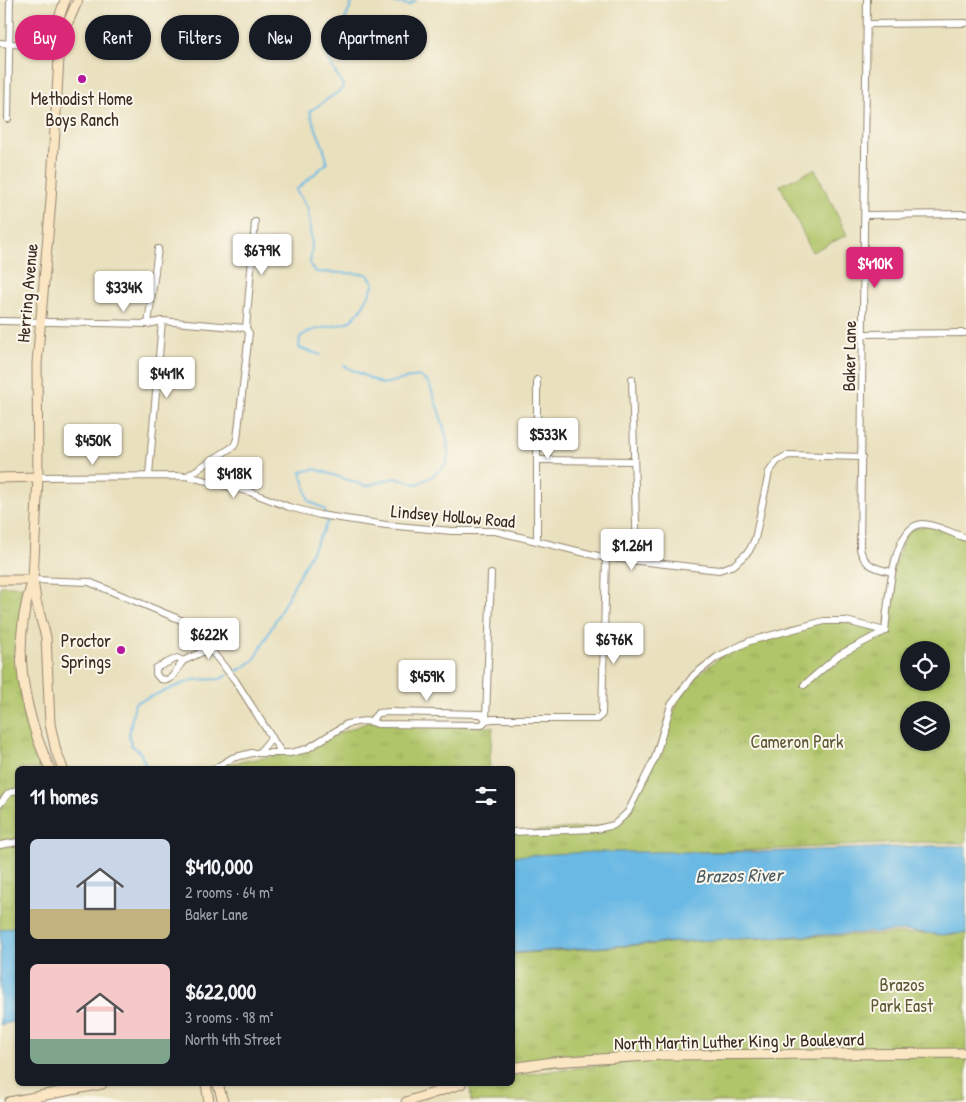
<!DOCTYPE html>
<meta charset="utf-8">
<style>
:root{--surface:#171b24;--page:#20242c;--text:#f1f3f6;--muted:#9ea1a6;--accent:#db2777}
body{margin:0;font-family:"Patrick Hand",sans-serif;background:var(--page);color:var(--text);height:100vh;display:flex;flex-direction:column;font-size:19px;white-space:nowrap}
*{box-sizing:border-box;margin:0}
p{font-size:16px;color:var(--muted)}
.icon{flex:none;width:28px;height:28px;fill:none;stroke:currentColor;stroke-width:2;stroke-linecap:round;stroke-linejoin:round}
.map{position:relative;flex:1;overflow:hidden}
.panel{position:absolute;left:15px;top:766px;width:500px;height:320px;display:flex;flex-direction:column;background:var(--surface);border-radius:8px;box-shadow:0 1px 4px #0004}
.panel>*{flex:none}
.top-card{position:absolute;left:15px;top:15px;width:500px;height:45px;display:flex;gap:10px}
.controls{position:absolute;left:900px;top:641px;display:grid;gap:10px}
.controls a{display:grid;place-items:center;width:50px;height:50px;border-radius:50%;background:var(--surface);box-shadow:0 1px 4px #0004;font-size:25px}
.price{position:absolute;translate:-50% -42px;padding:0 11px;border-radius:5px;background:#fff;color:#222;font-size:16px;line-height:32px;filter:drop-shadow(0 1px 2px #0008)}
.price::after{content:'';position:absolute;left:50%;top:30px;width:15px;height:11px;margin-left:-8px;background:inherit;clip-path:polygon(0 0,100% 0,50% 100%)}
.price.on{background:var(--accent);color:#fff}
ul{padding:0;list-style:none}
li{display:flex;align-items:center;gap:15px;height:125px;padding:0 15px}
li span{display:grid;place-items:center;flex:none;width:140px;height:100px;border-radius:8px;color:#555}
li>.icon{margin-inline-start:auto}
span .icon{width:60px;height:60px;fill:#fffc;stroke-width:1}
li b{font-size:21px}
h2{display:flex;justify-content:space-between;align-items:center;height:60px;padding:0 15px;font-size:21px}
.tag{padding:0 18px;border-radius:22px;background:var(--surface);box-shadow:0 1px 4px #0004;font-size:18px;line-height:45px}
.tag.on{background:var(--accent);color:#fff}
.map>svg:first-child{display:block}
.grass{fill:url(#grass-tufts);stroke:#767844;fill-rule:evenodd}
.pitch{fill:#b0c569;stroke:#767844}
.water{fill:#6ab9e4;stroke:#527281}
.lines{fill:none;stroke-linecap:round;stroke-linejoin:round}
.stream{stroke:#6ab9e4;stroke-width:2}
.street-casing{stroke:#92856e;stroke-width:8}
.secondary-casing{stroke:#92856e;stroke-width:11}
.street{stroke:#fff;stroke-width:6}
.secondary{stroke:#fbe6c4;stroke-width:9}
.poi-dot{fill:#b5179e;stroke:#fbf7ec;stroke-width:2}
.labels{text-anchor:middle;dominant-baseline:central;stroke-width:4;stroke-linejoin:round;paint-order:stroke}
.poi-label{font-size:18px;fill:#3b2a1e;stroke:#fbf7ec}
.street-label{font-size:18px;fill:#3b2a1e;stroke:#fbf7ec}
.park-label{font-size:18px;fill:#5e5834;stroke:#fbf7ec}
.water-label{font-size:19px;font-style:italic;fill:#4b5c63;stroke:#fbf7ec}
</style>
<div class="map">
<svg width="966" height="1102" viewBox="0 0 966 1102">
<defs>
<pattern id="grass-tufts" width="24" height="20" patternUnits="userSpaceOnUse" patternTransform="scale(1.25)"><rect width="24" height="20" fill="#b0c569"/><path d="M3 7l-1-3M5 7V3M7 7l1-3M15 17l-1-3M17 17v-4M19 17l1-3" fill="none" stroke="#98a95b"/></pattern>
</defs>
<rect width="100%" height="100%" fill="#fbf7ec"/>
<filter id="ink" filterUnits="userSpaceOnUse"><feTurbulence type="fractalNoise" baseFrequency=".02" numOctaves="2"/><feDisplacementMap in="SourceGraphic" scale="10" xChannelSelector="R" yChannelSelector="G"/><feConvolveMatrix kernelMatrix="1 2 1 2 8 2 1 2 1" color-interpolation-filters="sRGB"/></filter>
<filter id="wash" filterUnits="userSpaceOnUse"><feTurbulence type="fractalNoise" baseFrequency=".0096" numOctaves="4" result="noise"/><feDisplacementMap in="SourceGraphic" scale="20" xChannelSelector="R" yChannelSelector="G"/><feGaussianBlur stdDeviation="1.12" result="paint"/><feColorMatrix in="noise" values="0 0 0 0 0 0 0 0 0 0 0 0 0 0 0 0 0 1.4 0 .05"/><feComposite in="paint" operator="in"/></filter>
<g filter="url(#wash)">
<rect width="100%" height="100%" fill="#e9e0bd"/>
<g class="grass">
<path d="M 927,525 L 966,536 L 966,843 L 922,842 L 715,852 L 513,856 L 513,833 L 614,825 L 639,789 L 686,685 L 725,653 L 787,630 L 837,620 L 885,631 L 892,572 L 907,531 ZM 909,650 L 941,650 L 941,682 L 909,682 ZM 909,710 L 941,710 L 941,742 L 909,742 Z"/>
<path d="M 0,586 L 22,586 L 18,678 L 26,724 L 45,769 L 18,769 L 17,839 L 0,842 Z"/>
<path d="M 371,721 L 493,727 L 489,769 L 213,769 L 217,766 L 290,753 Z"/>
<path d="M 17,842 L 17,926 L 0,930 L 0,845 Z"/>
<path d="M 925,933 L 966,933 L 966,1102 L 471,1102 L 470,1084 L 512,1084 L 513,1076 L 646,1059 L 513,1069 L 513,954 L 710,940 Z"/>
</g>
<path class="pitch" d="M 815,169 L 847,235 L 812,252 L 780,185 Z"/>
<g class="water">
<path d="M 930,846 L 966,846 L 966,933 L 942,935 L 909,931 L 690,941 L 513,953 L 513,856 L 593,852 L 762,852 Z"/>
<path d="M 17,926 L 17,1021 L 0,1025 L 0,930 Z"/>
</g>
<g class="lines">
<g class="stream">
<path d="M 380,0 L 409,5 L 416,0"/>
<path d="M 321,355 L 299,348 L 300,337 C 313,326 332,329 348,322 C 359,317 370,294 374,283 L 367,274 L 316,272 L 310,265 L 312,246 L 308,209 L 296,190 L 327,163 C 325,143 314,131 310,111 L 341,90 L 343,85 L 328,60 L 352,3 L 357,0"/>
<path d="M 232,673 L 243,668 L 255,659 L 328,521 L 324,509 L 309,501 L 301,472 L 315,469 L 366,486 L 395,478 L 417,484 C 427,479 440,473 446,463 C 455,447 434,400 429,383 L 419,376 L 382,384 L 344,366"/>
<path d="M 147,769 L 140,752 L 131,745 L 129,735 L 135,703 L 192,680 L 220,679 L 228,675"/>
</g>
</g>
</g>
<g filter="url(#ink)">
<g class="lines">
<defs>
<g id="street">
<path d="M 867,0 L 860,549 C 864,566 877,569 892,572"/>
<path d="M 867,24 L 966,23"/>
<path d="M 0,43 L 60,48"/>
<path d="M 8,119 L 10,0"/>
<path d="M 865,215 L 966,214"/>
<path d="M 0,321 L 148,324 L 162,321 L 246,328"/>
<path d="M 148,324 L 158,249"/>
<path d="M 864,334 L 966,333"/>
<path d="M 632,379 L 637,561"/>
<path d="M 538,460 L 633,461"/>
<path d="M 149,475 L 162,321"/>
<path d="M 187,476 L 234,446 L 237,439 L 249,333 L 246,328 L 255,222"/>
<path d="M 38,477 L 187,476 L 250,492 L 289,507 L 320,515 L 386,525 L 452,531 L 495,531 L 602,557 L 719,570 L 734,565 L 749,551 L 755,539 L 769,472 L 777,461 L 788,455 L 862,457"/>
<path d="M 537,540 L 537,380"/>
<path d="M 33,580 L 89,582 L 181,620 L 209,648 L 235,680 L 281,752"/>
<path d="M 885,631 C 888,607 891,526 922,524 C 936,524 953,534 966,538"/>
<path d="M 183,661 L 177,658 L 156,668 L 156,674 L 160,679 L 167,680 L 172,677 L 183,661 L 226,641"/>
<path d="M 804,685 L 839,655 L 885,631"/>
<path d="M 486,720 L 491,574"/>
<path d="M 371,721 L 378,713 L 389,712 L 481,714 L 486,719"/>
<path d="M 259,753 L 272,737"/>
<path d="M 214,769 L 232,758 L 252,753 L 290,753 L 307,749 L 347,724 C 357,722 368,719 377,724 L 482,725 L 486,720 L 493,719 L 598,719 L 602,714 L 606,558"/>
<path d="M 0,804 L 8,794 L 18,789"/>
<path d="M 512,832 L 597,829 L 614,825 L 628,812 L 655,758 L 671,705 L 694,675 L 717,657 L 750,641 L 824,621 L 846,621 L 885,631"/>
<path d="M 0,845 L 18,842"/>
</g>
<g id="secondary">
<path d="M 60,40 L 78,0"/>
<path d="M 0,478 L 38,477"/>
<path d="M 0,580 L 33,580"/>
<path d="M 32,583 C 11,645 23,710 50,769"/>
<path d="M 63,769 L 56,751 L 50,724 L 46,637 L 36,601 L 33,580 L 38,477 L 37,364 L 51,200 L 60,40 L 57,24 L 65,0"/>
<path d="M 512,1068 L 552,1062 L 663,1055 L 966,1053"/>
<path d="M 206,1084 L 209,1102"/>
<path d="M 218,1084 L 223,1102"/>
<path d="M 9,1102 L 102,1084"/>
<path d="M 406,1102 L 461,1084"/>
</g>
</defs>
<use href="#street" class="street-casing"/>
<use href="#secondary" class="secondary-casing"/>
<use href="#street" class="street"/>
<use href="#secondary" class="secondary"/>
</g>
</g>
<g class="poi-dot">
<circle cx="82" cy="79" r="5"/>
<circle cx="121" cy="650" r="5"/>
</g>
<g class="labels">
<g class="poi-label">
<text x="82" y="98">Methodist Home<tspan x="82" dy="21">Boys Ranch</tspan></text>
<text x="111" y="640" text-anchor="end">Proctor<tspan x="111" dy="21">Springs</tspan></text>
</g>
<g class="street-label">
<text transform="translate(27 293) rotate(-85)">Herring Avenue</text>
<text transform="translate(849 356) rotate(-89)">Baker Lane</text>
<text transform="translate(453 516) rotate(5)">Lindsey Hollow Road</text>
<text transform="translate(739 1041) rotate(-1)">North Martin Luther King Jr Boulevard</text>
</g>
<g class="park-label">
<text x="797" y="741">Cameron Park</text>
<text x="902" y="984">Brazos<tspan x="902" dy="21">Park East</tspan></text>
</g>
<g class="water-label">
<text transform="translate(739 875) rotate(-1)">Brazos River</text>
</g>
</g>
</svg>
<div class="controls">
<a><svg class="icon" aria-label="locate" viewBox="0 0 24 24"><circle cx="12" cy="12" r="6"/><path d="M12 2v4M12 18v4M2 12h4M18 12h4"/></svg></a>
<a><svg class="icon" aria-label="layers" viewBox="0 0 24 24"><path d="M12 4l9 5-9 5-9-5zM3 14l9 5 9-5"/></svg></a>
</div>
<b class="price" style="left:262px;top:276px">$679K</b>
<b class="price on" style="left:875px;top:289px">$410K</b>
<b class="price" style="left:124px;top:313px">$334K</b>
<b class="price" style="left:167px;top:399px">$441K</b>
<b class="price" style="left:548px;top:460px">$533K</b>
<b class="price" style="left:93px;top:466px">$450K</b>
<b class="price" style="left:234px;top:499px">$418K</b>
<b class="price" style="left:632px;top:571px">$1.26M</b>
<b class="price" style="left:209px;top:660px">$622K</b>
<b class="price" style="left:614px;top:665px">$676K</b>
<b class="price" style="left:427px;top:702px">$459K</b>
<div class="top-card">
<a class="tag on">Buy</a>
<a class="tag">Rent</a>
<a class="tag">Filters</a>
<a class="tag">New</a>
<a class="tag">Apartment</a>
</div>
<section class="panel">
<h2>11 homes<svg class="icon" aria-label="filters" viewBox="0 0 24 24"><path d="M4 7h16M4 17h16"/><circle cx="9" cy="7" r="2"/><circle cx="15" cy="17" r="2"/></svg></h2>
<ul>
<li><span style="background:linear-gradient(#c9d6e8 70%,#c2b280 0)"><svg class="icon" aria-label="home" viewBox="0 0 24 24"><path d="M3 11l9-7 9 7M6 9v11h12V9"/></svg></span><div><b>$410,000</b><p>2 rooms · 64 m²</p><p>Baker Lane</p></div></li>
<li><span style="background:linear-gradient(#f6c9c9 75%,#7fa58c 0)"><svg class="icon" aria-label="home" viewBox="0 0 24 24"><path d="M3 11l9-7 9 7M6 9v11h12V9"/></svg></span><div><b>$622,000</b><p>3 rooms · 98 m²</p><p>North 4th Street</p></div></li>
</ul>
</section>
</div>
